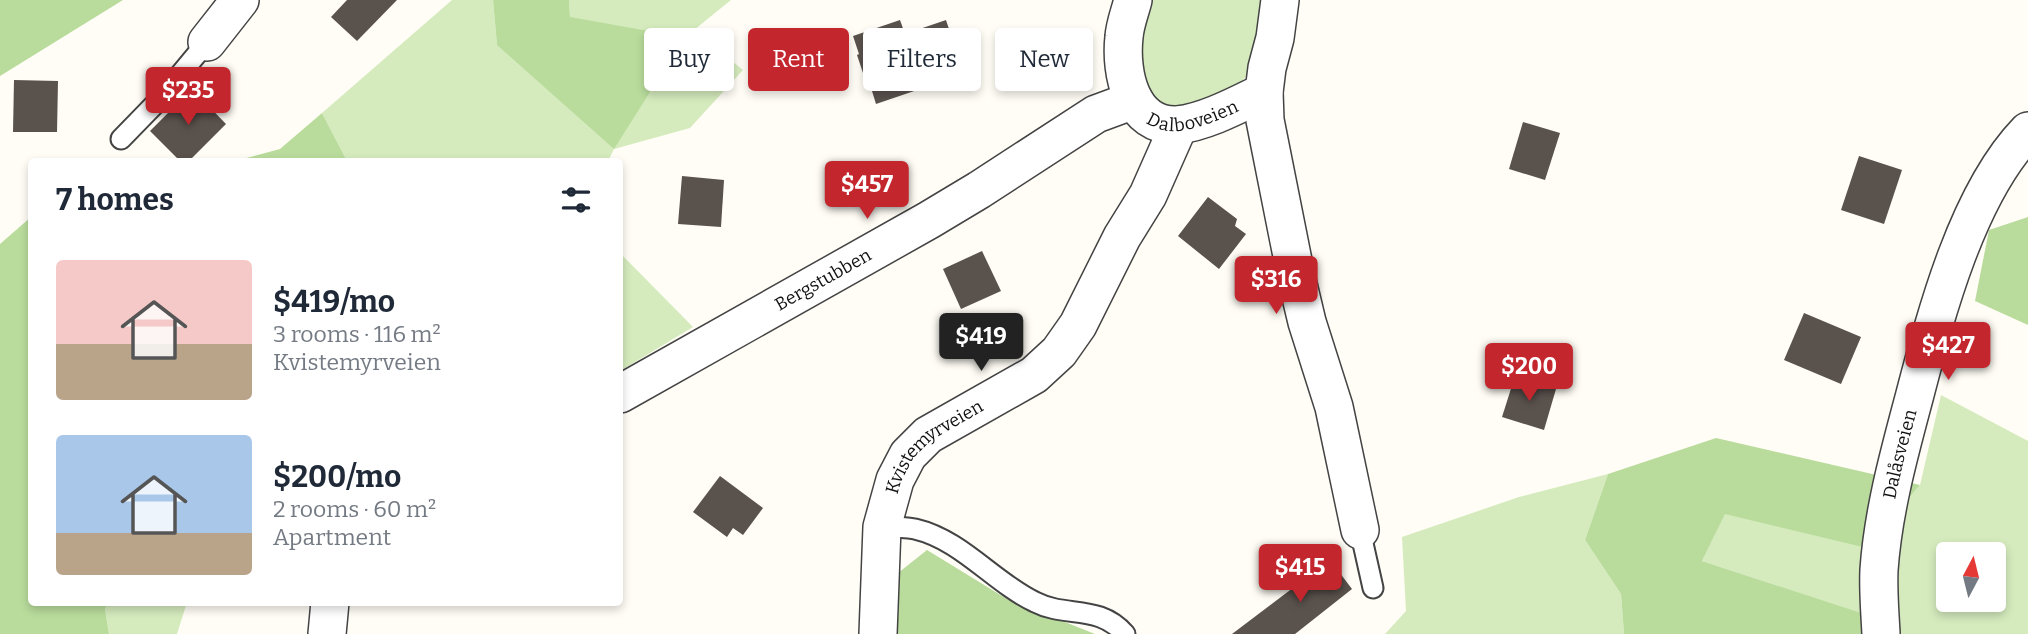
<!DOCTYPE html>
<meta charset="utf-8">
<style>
:root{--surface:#fff;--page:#f6f6f7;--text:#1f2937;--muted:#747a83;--accent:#c4262e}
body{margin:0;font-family:Bitter,serif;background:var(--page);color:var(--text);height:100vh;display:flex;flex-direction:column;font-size:26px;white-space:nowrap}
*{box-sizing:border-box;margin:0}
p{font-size:23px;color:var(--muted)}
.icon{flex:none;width:38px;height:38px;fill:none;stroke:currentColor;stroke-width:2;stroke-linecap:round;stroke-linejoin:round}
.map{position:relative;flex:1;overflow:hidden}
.drawer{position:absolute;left:28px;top:158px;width:595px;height:448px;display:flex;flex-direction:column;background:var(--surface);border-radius:7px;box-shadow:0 4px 10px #0003}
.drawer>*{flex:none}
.top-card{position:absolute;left:644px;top:28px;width:665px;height:63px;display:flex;gap:14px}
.needle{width:46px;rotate:7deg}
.controls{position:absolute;left:1936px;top:542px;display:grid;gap:14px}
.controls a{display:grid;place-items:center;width:70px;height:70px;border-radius:7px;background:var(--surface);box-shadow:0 4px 10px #0003;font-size:35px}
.price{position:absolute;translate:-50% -60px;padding:0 16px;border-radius:7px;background:var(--accent);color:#fff;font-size:23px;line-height:46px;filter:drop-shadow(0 2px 4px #0008)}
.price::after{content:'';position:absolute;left:50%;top:42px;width:21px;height:16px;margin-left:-10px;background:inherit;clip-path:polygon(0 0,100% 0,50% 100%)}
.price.active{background:#222;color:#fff}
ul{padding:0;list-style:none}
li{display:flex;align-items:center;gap:21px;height:175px;padding:0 28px}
li span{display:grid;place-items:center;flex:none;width:196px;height:140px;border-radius:7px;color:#555}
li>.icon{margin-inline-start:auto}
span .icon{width:84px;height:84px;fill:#fffc;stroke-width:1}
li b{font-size:30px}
h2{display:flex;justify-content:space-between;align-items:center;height:84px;padding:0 28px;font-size:30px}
.tag{padding:0 24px;border-radius:7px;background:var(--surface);box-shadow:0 4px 10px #0003;font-size:24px;line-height:63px}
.tag.active{background:var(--accent);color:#fff}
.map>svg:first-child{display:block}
.green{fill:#d5ebbd;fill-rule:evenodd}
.forest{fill:#b9dc9c}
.building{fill:#5a524d}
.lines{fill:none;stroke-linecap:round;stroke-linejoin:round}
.lane-casing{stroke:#444;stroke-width:23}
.street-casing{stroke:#444;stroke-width:40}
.lane{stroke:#fff;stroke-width:19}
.street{stroke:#fff;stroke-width:37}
.labels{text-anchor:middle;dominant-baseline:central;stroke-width:7;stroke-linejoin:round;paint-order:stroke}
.street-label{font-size:18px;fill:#111;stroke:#fff}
</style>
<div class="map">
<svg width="2028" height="634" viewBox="0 0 2028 634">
<rect width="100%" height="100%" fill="#fffdf5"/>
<g class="green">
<path d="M 452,0 L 493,0 L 497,45 L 570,17 L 569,0 L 731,0 L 694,30 L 743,70 L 690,128 L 614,149 L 608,161 L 347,161 L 322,113 Z"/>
<path d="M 1141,0 L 1272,0 L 1251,71 L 1234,90 L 1180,109 L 1162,106 L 1146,96 L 1137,25 Z"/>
<path d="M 620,253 L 693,327 L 620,371 Z"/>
<path d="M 1941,395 L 2028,441 L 2028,634 L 1901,634 L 1900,626 L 1702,561 L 1725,513 L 1866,548 L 1920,485 ZM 1948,555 L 1993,555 L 1993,600 L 1948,600 Z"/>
<path d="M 1608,474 L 1585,540 L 1621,594 L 1624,634 L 1385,634 L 1406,611 L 1402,537 L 1519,497 Z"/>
<path d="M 108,602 L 187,602 L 177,634 L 109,634 L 105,609 Z"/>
</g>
<g class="forest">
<path d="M 0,0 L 123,0 L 0,76 Z"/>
<path d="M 493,0 L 569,0 L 570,17 L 654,32 L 650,92 L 614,149 L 497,45 Z"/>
<path d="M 322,113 L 347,161 L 235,161 L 280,149 Z"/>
<path d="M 31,217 L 32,602 L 108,602 L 105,609 L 109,634 L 0,634 L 0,244 Z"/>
<path d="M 2028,217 L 2028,325 L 1975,301 L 1989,230 Z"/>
<path d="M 1716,438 L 1920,485 L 1866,548 L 1725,514 L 1702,561 L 1901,626 L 1901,634 L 1624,634 L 1621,594 L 1585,540 L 1608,474 Z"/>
<path d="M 927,550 L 1007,599 L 1095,634 L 891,634 L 898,573 Z"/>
</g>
<g class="building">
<path d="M 347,0 L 397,0 L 357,41 L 331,17 Z"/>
<path d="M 900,20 L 905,34 L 946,20 L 961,65 L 920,79 L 923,88 L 876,104 L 872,91 L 869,91 L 857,55 L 859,54 L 853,36 Z"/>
<path d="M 14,80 L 58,81 L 57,132 L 13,132 Z"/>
<path d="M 192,89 L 226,124 L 189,161 L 180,161 L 150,131 Z"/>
<path d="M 1523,122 L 1560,133 L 1545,180 L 1509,169 Z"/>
<path d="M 1859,156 L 1902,170 L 1884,224 L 1841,210 Z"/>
<path d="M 682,176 L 724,180 L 721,227 L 678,224 Z"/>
<path d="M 1208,197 L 1237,219 L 1235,226 L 1246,234 L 1219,269 L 1178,236 Z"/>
<path d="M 982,251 L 1001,291 L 961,309 L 943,269 Z"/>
<path d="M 1804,313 L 1861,337 L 1841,384 L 1784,360 Z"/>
<path d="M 1515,376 L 1556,389 L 1544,430 L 1502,417 Z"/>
<path d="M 720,476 L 763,508 L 743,535 L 733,528 L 727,537 L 693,512 Z"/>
<path d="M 1330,560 L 1352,589 L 1295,634 L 1232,634 Z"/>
</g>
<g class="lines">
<defs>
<g id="lane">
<path d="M 121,139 L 158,101 L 207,42"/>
<path d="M 882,527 C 893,527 905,527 915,529 C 962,540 993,582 1035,602 C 1066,618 1099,604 1125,634"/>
<path d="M 1360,530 L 1373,588"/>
</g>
<g id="street">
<path id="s1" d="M 1133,0 C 1130,12 1125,24 1124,37 C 1120,73 1131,128 1178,125 C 1206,122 1239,104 1264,92"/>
<path d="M 1280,0 L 1275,38 L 1267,68 L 1264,92 L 1265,120 L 1296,276 L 1307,322 L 1334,407 L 1360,530"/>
<path d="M 207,42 L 240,0"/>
<path id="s2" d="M 620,394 L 929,220 L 979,190 L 1096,114 L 1134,100"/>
<path d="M 327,634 L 330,602"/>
<path id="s3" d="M 878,634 L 882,527 L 895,480 L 908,455 L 928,435 L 1034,375 L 1059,352 L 1078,325 L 1122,237 L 1148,195 L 1179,125"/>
<path id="s4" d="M 1881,634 C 1880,613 1878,592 1879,570 C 1883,512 1899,454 1914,398 C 1936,314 1967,194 2028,131"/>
</g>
</defs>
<use href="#lane" class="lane-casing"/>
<use href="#street" class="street-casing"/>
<use href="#lane" class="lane"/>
<use href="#street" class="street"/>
</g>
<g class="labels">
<g class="street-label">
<text stroke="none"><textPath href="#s1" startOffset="172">Dalboveien</textPath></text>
<text stroke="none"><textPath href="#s2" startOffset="233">Bergstubben</textPath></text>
<text stroke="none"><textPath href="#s3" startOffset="208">Kvistemyrveien</textPath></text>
<text stroke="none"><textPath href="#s4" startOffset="182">Dalåsveien</textPath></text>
</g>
</g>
</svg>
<div class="controls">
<a><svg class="needle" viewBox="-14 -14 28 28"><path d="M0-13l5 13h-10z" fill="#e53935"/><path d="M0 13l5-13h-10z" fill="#747a83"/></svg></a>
</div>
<b class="price" style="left:188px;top:127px">$235</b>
<b class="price" style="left:867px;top:221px">$457</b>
<b class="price" style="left:1276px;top:316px">$316</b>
<b class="price active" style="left:981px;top:373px">$419</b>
<b class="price" style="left:1948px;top:382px">$427</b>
<b class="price" style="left:1529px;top:403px">$200</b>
<b class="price" style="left:1300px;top:604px">$415</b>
<div class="top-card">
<a class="tag">Buy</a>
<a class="tag active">Rent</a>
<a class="tag">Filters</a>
<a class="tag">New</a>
</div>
<section class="drawer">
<h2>7 homes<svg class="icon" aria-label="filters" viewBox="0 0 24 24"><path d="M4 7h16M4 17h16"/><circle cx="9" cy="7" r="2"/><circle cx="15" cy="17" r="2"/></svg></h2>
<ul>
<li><span style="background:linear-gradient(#f6c9c9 60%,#b9a48a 0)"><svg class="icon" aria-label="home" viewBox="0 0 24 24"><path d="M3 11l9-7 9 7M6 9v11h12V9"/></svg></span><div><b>$419/mo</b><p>3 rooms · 116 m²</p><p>Kvistemyrveien</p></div></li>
<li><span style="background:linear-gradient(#a9c7e8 70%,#b9a48a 0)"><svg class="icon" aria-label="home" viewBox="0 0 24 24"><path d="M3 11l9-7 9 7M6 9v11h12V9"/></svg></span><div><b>$200/mo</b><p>2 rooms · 60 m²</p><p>Apartment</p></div></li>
</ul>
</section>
</div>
